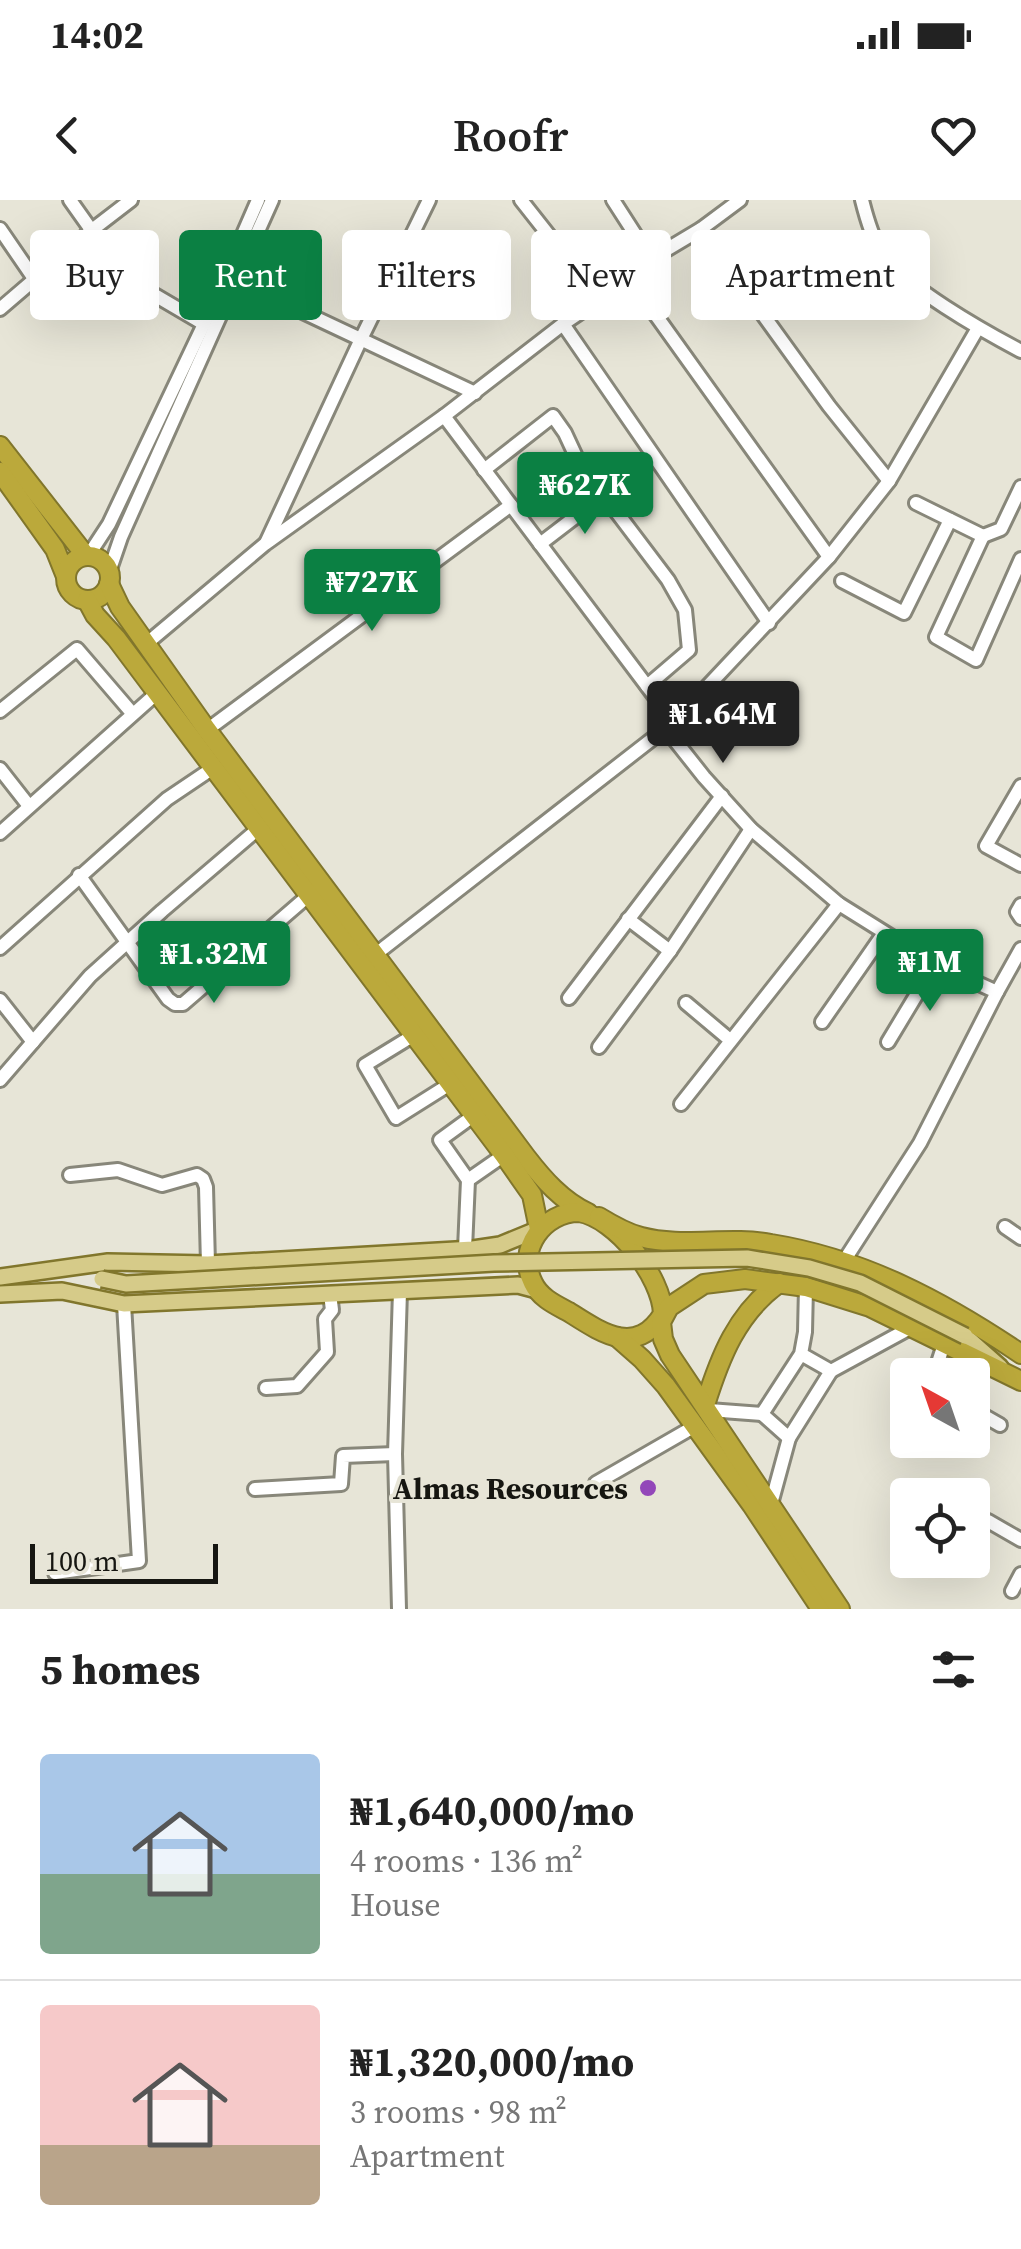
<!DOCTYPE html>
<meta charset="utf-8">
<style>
:root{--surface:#fff;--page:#f2f2f2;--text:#222;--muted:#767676;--line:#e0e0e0;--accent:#0b8043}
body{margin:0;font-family:"Source Serif 4",serif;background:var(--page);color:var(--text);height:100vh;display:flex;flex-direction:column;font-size:38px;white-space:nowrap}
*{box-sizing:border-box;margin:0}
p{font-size:32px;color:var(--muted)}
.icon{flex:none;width:55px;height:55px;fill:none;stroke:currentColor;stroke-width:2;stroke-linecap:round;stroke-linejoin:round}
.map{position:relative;height:1409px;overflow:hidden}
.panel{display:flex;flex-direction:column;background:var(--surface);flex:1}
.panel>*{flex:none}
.banner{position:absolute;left:30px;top:30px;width:962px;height:90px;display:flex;gap:20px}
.needle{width:65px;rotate:320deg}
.tools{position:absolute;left:890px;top:1158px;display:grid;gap:20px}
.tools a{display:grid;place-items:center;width:100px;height:100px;border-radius:10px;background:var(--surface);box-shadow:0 10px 40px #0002;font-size:50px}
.scale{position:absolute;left:30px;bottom:25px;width:188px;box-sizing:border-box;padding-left:10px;border:5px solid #161611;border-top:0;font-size:28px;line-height:35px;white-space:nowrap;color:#161611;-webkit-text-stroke:8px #e7e5d7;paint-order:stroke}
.price{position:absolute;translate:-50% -85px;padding:0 22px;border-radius:10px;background:var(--accent);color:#fff;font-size:32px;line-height:65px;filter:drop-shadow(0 2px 5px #0008)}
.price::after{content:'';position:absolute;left:50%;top:60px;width:30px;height:22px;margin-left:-15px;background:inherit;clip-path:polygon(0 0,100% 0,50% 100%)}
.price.on{background:#222;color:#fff}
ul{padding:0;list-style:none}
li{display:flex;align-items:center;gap:30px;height:250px;padding:0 40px}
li+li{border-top:2px solid var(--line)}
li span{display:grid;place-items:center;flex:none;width:280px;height:200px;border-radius:10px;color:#555}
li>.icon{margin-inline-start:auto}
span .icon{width:120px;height:120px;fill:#fffc;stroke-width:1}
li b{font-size:42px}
h2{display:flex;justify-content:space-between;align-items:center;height:120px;padding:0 40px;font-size:42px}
.pill{padding:0 35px;border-radius:10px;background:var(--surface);box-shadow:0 10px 40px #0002;font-size:35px;line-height:90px}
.pill.on{background:var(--accent);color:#fff}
.status{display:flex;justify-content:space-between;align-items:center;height:70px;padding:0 50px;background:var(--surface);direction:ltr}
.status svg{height:28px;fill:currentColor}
header{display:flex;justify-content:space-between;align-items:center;height:130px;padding:0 40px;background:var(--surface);font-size:45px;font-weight:600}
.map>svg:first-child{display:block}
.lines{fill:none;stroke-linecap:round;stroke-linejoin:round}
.minor-casing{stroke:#88877a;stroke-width:18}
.major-casing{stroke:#81762c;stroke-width:20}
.highway-casing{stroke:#81762c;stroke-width:22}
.minor{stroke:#fff;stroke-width:12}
.major{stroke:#d6cb89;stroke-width:15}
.highway{stroke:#bba93b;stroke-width:18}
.major-bridge-casing{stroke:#81762c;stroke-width:20;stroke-linecap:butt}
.major-bridge{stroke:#d6cb89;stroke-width:15}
.poi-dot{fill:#9347b9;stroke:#e7e5d7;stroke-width:4}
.labels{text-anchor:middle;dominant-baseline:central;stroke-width:8;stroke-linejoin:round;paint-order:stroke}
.poi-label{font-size:30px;font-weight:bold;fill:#161611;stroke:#e7e5d7;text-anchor:end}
</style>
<div class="status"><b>14:02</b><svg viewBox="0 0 49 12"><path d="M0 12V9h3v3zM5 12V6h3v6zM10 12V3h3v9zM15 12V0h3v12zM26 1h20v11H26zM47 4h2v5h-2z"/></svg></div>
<header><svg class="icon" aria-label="back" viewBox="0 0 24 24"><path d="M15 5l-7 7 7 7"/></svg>Roofr<svg class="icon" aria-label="heart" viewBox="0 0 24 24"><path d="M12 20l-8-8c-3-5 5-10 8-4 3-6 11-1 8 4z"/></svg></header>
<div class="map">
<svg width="1021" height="1409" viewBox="0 0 1021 1409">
<rect width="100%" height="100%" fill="#e7e5d7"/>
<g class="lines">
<defs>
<g id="minor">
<path d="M 70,0 L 104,48 L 119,74 L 204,124"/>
<path d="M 521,0 L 551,38 L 565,67 L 593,103"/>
<path d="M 613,0 L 651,59"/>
<path d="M 862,0 C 866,16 872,37 881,52 C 901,85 985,132 1021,151"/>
<path d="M 0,29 L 35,80"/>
<path d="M 701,29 L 829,206 L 889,281"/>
<path d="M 630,79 L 829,357"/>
<path d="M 235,80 L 475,193"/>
<path d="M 0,109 L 92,30 L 131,0"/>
<path d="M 563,124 L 769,423"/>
<path d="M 444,216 L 674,522"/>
<path d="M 484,270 L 553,216 L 565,233 L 578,261 L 668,380 L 685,410 L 689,450 L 647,486"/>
<path d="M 916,303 L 983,336 L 936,437 L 976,460 L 1021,359"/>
<path d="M 983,336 L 1001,329 L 1021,287"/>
<path d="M 267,341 L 361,139 L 429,0"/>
<path d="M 540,344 L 604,295"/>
<path d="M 88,356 L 109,324 L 204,124 L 258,0"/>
<path d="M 109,372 L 121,337 L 272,0"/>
<path d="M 842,381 L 904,413 L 950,320"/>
<path d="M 146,444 L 265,344 L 444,216 L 563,124 L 630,79 L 651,59 L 701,29 L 740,0"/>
<path d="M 0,511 L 77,449 L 132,513"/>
<path d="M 666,529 L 704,577 L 751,629 L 839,704 L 935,764 L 997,792 L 920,943 L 844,1061"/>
<path d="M 207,530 L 511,305"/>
<path d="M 0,569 L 29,606"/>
<path d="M 1021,586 L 986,646 L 1021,665"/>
<path d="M 0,633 L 157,493"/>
<path d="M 79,675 L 168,799 L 175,804 L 183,804 L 308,696"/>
<path d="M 1021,705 L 1017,712 L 1021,718"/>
<path d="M 628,719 L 670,751"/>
<path d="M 0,748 L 167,599 L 213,568"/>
<path d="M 376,754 L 674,522 L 829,357 L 889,281 L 978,128"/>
<path d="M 997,792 L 1021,749"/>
<path d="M 569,798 L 722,596"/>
<path d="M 0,800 L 33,842"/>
<path d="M 686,803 L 730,840"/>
<path d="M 822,822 L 884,733"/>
<path d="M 414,835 L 365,865 L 396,918 L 450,884"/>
<path d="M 888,842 L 935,764"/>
<path d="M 599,847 L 670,751 L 751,629"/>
<path d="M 0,880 L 90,776 L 162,711 L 258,629"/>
<path d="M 681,904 L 839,704"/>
<path d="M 70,975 L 118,970 L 162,985 L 197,975 L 203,979 L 206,987 L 208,1064"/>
<path d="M 468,980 L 504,955"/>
<path d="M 1005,1027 L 1021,1038"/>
<path d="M 465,1049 L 468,980 L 440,940 L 473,916"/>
<path d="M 801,1154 L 831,1171 L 789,1238 L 762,1214 L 801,1154 L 805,1132 L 806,1087"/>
<path d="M 831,1171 L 910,1128"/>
<path d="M 934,1175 L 944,1144"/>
<path d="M 266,1188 L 297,1186 L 327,1152 L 325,1119 L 332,1110 L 330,1094"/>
<path d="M 972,1209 L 1000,1225"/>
<path d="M 709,1210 L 762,1214"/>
<path d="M 596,1283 L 695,1226"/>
<path d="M 255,1289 L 341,1284 L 343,1256 L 395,1254"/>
<path d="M 771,1304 L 789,1238"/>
<path d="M 988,1321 L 1021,1340"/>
<path d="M 55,1373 L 139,1361 L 124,1104"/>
<path d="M 1012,1391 L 1021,1374"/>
<path d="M 399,1409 L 395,1254 L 400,1091"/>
</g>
<g id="major">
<path d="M 0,1077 L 108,1062 L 208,1064 L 473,1049 L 500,1045 L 539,1029"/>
<path d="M 0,1094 L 62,1091 L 124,1104 L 518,1085 L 537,1090"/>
<path d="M 965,1136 L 1000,1167"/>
</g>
<g id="highway">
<path d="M 0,246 L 86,356"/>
<path d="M 0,272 L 55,349 L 65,374"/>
<circle cx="88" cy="378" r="22"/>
<path d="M 109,384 L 120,407 L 207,530 L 526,957 C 543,979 562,1001 588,1013"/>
<path d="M 87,400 L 95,415 L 116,438 L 504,955 L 532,995 L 539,1029"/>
<path d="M 579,1012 C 616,1018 662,1077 663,1114 C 636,1157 602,1133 569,1112 C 556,1105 540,1098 533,1083 C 516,1049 544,1012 579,1012 Z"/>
<path d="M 599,1017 C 612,1025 626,1033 641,1037 C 682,1048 728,1036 771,1044 C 864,1059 944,1102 1021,1154"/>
<path d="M 617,1137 L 642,1159 L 666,1186 L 752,1305 L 821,1409"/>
<path d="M 705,1205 C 720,1157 737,1113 779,1083"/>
<path d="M 840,1409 L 670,1155 L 663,1139 L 661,1122 L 669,1107 L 704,1084 L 745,1079 L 806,1087 L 870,1107 L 1021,1181"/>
</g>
</defs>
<use href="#minor" class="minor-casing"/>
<use href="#major" class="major-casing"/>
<use href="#highway" class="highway-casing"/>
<use href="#minor" class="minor"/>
<use href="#major" class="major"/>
<use href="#highway" class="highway"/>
<defs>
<path id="major-bridge" d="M 102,1079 L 126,1084 L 494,1063 L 747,1058 L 809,1068 L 860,1083 L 965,1136"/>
</defs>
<use href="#major-bridge" class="major-bridge-casing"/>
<use href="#major-bridge" class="major-bridge"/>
</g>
<circle class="poi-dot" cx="648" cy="1288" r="10"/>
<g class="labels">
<g class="poi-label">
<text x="628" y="1288">Almas Resources</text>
</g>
</g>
</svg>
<div class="tools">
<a><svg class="needle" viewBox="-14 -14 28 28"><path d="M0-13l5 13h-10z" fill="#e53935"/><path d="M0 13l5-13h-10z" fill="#767676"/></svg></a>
<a><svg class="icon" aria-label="locate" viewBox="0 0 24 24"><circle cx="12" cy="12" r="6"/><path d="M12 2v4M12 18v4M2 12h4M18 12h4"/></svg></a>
</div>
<div class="scale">100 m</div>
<b class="price" style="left:585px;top:337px">₦627K</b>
<b class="price" style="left:372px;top:434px">₦727K</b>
<b class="price on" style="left:723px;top:566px">₦1.64M</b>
<b class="price" style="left:214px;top:806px">₦1.32M</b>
<b class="price" style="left:930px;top:814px">₦1M</b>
<div class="banner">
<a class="pill">Buy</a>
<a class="pill on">Rent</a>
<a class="pill">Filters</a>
<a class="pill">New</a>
<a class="pill">Apartment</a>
</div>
</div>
<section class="panel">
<h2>5 homes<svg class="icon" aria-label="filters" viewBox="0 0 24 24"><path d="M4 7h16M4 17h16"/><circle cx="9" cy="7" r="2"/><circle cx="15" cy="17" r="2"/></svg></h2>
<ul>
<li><span style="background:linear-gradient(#a9c7e8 60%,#7fa58c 0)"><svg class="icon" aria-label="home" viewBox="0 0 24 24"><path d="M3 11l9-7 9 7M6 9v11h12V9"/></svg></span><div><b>₦1,640,000/mo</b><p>4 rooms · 136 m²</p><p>House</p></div></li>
<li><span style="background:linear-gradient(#f6c9c9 70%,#b9a48a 0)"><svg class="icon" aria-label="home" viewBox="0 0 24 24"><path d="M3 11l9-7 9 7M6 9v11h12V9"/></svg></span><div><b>₦1,320,000/mo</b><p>3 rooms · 98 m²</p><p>Apartment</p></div></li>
</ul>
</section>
